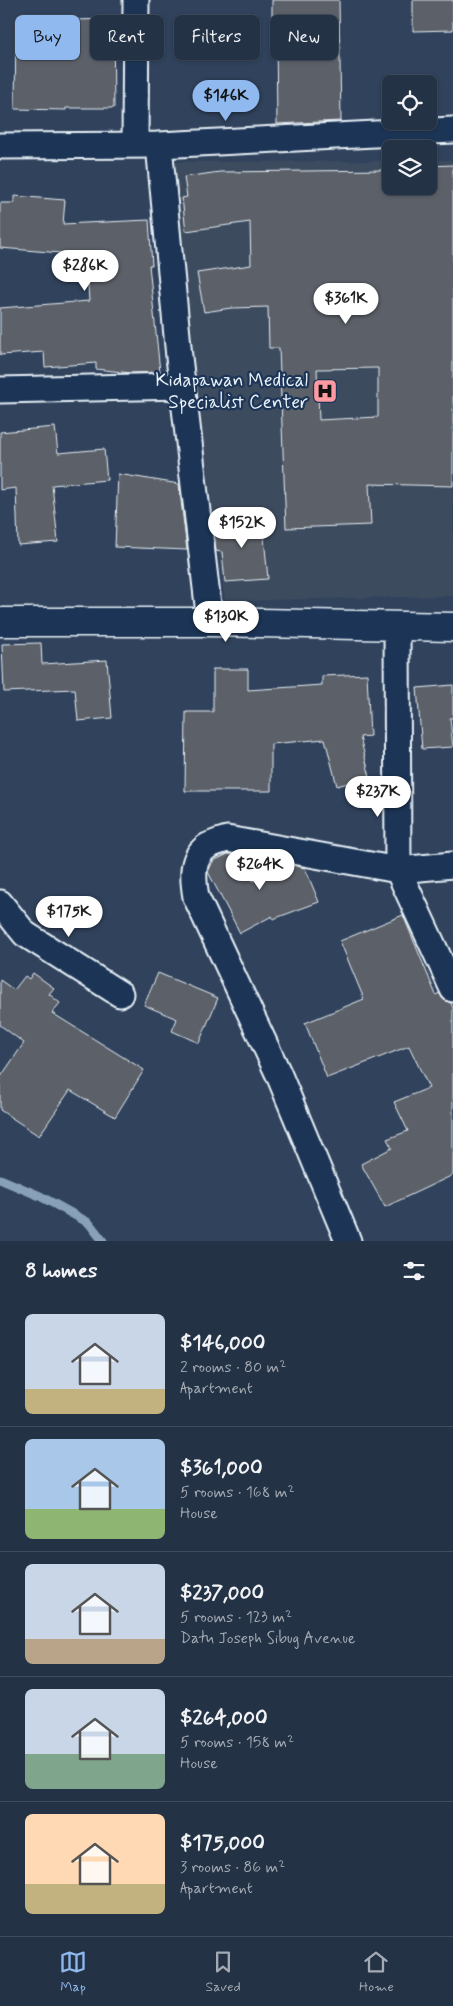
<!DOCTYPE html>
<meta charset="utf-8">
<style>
:root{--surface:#243245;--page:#303e50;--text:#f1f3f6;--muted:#a3aab3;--line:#414d5e;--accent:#90b9f0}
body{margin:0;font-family:Mynerve,sans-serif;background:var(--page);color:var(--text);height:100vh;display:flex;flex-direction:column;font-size:19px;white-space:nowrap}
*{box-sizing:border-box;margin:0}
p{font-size:16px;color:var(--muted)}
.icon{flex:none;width:28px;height:28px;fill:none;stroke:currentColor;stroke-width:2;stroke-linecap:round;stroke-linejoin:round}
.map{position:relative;height:1241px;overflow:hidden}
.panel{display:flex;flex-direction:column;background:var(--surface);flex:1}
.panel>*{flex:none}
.guide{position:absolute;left:15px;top:15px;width:424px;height:45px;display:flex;gap:10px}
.fabs{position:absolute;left:382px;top:75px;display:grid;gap:10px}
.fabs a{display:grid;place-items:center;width:55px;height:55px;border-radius:8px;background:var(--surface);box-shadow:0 1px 4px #0004,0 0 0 1px var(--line);font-size:25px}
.price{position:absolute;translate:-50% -42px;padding:0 11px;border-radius:18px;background:#fff;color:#222;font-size:16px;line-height:32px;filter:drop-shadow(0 1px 2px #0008)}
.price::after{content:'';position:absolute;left:50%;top:30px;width:15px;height:11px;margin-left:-8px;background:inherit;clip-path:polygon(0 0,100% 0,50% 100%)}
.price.active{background:var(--accent);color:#111}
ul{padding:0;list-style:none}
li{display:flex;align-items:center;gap:15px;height:125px;padding:0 25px}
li+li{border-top:1px solid var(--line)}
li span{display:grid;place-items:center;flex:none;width:140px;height:100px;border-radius:8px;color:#555}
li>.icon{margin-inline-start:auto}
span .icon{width:60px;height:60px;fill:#fffc;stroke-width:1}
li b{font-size:21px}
h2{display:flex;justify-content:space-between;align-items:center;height:60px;padding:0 25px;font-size:21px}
.pill{padding:0 18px;border-radius:8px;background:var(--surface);box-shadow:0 1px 4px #0004,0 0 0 1px var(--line);font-size:18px;line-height:45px}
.pill.active{background:var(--accent);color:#111}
.tab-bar{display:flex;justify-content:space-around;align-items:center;height:70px;border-top:1px solid var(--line);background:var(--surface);font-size:14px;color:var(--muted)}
.tab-bar a{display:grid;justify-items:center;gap:2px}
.tab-bar .active{color:var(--accent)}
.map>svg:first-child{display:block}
.built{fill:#3d4b5f}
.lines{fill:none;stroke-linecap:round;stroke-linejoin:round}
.stream{stroke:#88a1b9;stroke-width:9}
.building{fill:#5c6067;stroke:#e8f1f8;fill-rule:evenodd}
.street-casing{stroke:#e8f1f8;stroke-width:29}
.secondary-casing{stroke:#e8f1f8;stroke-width:31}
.street{stroke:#1d3557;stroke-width:25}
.secondary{stroke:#1d3557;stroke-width:28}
.labels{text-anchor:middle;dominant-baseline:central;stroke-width:4.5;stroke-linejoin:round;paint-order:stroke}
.poi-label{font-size:19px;fill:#e8f1f8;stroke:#1d3557;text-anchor:end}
</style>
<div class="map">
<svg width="453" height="1241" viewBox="0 0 453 1241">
<rect width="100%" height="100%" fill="#30425c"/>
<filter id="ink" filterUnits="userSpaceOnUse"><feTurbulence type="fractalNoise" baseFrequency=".02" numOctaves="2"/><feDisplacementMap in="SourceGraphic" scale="10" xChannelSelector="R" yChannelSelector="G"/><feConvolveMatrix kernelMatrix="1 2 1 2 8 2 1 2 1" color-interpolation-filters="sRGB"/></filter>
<g filter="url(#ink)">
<path class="built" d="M 429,160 L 453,160 L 453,596 L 225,601 L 165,162 L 391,161 L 391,186 L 429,186 Z"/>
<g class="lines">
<path class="stream" d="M 0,1179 L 40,1196 L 89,1223 L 103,1241"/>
</g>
<g class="building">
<path d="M 272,0 L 339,0 L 341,121 L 277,124 L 276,38 L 272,38 Z"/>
<path d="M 413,0 L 453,0 L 453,30 L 413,31 Z"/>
<path d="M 113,19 L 114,108 L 66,108 L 66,110 L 15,109 L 16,23 L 74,24 L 74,20 Z"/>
<path d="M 453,165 L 453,486 L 369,484 L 371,525 L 286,528 L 279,348 L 269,348 L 268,307 L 231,308 L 204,312 L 197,273 L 251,265 L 250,222 L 186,231 L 182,198 L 187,197 L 184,177 L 220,172 L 387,170 L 387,166 L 391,166 L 391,186 L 429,186 L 429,166 ZM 378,368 L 378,417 L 319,420 L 317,369 Z"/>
<path d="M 14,196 L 65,200 L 63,224 L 149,220 L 152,265 L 149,265 L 160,372 L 131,373 L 96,369 L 96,363 L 45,367 L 44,352 L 0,355 L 0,308 L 89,301 L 86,255 L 0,248 L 0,203 L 14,203 Z"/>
<path d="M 55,427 L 58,453 L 104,449 L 107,480 L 52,485 L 58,542 L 18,545 L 16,488 L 0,490 L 0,432 Z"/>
<path d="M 118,474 L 179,484 L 187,550 L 115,547 Z"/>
<path d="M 262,517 L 268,579 L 225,582 L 222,552 L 216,551 L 213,521 Z"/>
<path d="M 41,643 L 42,664 L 107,660 L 112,718 L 78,721 L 75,689 L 4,692 L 2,644 Z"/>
<path d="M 213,669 L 248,669 L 248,690 L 322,685 L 322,676 L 367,674 L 370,736 L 360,737 L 370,777 L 337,786 L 325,739 L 271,744 L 271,791 L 185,791 L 186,712 L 213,712 Z"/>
<path d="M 453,685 L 453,718 L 450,718 L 453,747 L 422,749 L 417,688 Z"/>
<path d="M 228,854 L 241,856 L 253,881 L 292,865 L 305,868 L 319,902 L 273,919 L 272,916 L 240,933 L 208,872 L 213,861 Z"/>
<path d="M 403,915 L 436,995 L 439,993 L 444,1000 L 451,1003 L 453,1008 L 453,1175 L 385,1207 L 361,1164 L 392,1148 L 387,1139 L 408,1131 L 394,1102 L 429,1088 L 409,1046 L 327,1078 L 305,1023 L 364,999 L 340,941 Z"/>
<path d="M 33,973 L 54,988 L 49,994 L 60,1003 L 52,1013 L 144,1070 L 115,1117 L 70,1090 L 39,1136 L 0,1110 L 0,1078 L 24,1043 L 0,1025 L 0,980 L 14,990 L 25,976 L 29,979 Z"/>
<path d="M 158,973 L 218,998 L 199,1043 L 172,1031 L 177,1019 L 144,1005 Z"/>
</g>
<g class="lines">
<defs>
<g id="street">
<path d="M 135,144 L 136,0"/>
<path d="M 159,145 L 179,357 L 210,622"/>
<path d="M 0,146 L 159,145 L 453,130"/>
<path d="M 0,390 L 182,386"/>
<path d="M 397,626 L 398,870 L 453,989"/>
<path d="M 0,903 L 25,934 L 120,994"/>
<path d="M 348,1241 L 279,1075 L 196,897 C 193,880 190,857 208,846 C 214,843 221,841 227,839 L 398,870 L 453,865"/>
</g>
<path id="secondary" d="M 0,622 L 210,622 L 453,627"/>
</defs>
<use href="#street" class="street-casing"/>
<use href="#secondary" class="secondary-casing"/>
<use href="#street" class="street"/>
<use href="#secondary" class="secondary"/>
</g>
</g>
<defs>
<symbol id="hospital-square" viewBox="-11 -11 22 22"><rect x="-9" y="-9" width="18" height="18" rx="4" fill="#ff9aa2" stroke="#1d3557"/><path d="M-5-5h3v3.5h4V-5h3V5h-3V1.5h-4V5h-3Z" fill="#111"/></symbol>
</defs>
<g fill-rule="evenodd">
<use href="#hospital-square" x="311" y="377" width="28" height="28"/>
</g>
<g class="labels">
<g class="poi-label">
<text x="308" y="380">Kidapawan Medical<tspan x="308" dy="22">Specialist Center</tspan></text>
</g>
</g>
</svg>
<div class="fabs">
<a><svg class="icon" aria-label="locate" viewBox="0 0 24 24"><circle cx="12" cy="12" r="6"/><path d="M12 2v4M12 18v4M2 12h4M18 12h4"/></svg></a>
<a><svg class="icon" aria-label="layers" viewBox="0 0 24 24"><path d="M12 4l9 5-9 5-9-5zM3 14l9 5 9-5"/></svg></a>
</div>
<b class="price active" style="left:226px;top:122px">$146K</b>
<b class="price" style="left:85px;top:292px">$286K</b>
<b class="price" style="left:346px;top:325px">$361K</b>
<b class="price" style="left:242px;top:549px">$152K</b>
<b class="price" style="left:226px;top:643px">$130K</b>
<b class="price" style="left:378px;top:818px">$237K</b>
<b class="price" style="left:260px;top:891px">$264K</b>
<b class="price" style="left:69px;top:938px">$175K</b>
<div class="guide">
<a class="pill active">Buy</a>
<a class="pill">Rent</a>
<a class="pill">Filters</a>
<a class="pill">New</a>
</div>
</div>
<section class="panel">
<h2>8 homes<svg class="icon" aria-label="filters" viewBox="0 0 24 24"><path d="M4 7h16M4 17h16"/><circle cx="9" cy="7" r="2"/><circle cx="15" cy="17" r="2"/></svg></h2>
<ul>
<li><span style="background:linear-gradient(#c9d6e8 75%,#c2b280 0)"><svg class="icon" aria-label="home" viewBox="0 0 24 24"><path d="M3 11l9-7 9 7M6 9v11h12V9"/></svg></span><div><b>$146,000</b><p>2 rooms · 80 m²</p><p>Apartment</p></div></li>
<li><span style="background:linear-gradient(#a9c7e8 70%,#8fb573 0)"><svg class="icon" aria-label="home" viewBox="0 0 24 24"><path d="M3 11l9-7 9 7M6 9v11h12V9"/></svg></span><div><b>$361,000</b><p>5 rooms · 168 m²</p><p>House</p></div></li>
<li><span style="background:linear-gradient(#c9d6e8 75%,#b9a48a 0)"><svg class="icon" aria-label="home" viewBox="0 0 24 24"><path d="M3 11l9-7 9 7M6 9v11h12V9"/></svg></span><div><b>$237,000</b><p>5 rooms · 123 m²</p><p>Datu Joseph Sibug Avenue</p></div></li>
<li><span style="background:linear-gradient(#c9d6e8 65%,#7fa58c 0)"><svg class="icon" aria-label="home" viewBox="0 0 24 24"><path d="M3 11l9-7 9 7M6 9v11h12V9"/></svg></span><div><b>$264,000</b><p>5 rooms · 158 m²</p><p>House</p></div></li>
<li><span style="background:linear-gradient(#ffd9b3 70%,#c2b280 0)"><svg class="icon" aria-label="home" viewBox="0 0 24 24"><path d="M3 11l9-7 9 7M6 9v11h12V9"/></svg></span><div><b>$175,000</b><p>3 rooms · 86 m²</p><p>Apartment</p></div></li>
</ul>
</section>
<nav class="tab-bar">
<a class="active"><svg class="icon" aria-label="map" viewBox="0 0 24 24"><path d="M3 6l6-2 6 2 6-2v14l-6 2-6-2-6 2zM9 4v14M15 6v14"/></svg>Map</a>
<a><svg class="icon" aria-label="saved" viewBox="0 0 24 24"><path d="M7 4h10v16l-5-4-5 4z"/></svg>Saved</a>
<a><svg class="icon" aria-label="home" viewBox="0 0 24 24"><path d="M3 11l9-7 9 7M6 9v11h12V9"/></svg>Home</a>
</nav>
